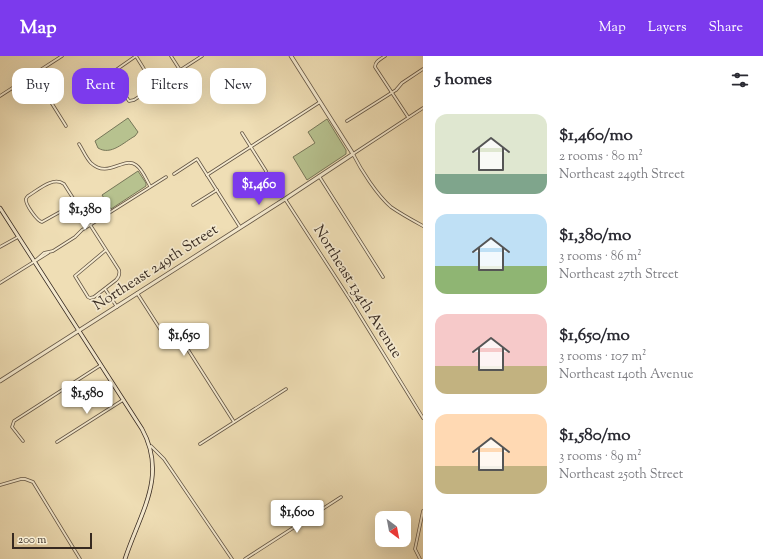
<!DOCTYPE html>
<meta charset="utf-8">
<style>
:root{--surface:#fff;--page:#f7f7f7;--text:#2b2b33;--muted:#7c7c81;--accent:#7c3aed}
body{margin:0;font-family:"Sorts Mill Goudy",serif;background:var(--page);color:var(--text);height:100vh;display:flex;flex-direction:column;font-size:15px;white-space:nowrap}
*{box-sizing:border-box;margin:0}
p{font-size:13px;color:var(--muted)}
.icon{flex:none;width:22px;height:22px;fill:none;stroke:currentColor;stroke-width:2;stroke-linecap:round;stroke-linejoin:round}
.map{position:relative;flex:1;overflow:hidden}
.panel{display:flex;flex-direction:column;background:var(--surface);width:340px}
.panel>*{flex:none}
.top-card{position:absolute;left:12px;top:12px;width:351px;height:36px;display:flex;gap:8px}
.needle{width:26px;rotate:148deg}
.buttons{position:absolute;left:375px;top:455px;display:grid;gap:8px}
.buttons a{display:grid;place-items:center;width:36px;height:36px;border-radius:8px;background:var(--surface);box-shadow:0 4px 16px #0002;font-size:20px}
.scale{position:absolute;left:12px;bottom:10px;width:80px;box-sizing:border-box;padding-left:4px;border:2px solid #362920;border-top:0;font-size:11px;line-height:14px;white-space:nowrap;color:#362920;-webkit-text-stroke:3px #f5eacf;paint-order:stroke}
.price{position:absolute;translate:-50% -34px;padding:0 9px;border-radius:4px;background:#fff;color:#222;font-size:13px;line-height:26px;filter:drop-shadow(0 1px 2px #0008)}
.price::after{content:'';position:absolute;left:50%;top:24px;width:12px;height:9px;margin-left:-6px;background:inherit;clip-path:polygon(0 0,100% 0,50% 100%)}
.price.current{background:var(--accent);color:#fff}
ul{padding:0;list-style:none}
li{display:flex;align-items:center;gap:12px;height:100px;padding:0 12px}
li span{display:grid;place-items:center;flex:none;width:112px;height:80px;border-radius:12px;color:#555}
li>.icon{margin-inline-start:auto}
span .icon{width:48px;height:48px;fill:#fffc;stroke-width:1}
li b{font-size:17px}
h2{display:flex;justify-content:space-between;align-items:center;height:48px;padding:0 12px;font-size:17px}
.pill{padding:0 14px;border-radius:12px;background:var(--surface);box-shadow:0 4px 16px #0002;font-size:14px;line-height:36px}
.pill.current{background:var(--accent);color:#fff}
header{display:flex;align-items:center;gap:24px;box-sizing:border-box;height:56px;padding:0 20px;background:var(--accent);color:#fff}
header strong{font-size:19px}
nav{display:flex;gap:22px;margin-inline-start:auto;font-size:14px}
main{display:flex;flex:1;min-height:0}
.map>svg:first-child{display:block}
.green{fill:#b7c28f;stroke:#767658}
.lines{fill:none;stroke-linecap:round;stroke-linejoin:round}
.minor-casing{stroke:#645645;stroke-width:3.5}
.tertiary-casing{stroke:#645645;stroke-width:4.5}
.secondary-casing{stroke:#362920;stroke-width:4.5}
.minor{stroke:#f5eacf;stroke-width:2}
.tertiary{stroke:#f5eacf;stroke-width:3}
.secondary{stroke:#f5eacf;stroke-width:3}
.labels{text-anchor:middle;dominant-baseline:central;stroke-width:3.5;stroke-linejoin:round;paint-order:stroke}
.street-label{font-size:15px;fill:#362920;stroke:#f5eacf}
</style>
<header>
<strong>Map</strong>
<nav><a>Map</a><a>Layers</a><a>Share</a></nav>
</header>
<main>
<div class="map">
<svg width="423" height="503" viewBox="0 0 423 503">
<rect width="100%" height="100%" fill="#efdeb5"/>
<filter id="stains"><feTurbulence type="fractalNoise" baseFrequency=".005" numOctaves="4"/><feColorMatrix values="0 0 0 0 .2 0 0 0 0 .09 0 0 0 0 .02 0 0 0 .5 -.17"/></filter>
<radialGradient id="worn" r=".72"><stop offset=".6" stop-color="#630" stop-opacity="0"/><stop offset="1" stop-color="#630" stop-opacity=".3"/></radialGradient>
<g class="green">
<path d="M 128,62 L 138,76 L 135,80 C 124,86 111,100 98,92 L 95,85 Z"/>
<path d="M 327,63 L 346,94 L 346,98 L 307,124 L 293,101 L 315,87 L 308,76 Z"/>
<path d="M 138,115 L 146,127 L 146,130 L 111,153 L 102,139 Z"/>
</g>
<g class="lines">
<defs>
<g id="minor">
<path d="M 136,0 L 113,16 L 111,19 L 129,45 L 134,44 L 202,0"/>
<path d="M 136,0 L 152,26"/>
<path d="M 171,0 L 180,14"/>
<path d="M 385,0 C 381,3 375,5 375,11 L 408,61"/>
<path d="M 34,19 L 66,70"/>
<path d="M 0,40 L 62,0"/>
<path d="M 423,52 L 353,98 C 361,114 377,139 391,151 C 401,158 412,164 423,170"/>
<path d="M 347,65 L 396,34 L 402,27 L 423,13"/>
<path d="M 242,77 L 266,115 C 266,122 259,126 256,133"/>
<path d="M 79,88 C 83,94 86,102 91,107 C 108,123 123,100 136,109 C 142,113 146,123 150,130"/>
<path d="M 174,118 L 197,103 L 240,171"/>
<path d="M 207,119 L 320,46"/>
<path d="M 319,120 L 383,221"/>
<path d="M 285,143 L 351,245 L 423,362"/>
<path d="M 76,147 L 42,166 C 37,165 25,148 26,143 C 26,142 27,141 28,140 C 38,134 53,120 64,128 L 119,214 C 120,218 119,221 116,224 L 94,241 L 90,242 L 88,241 L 75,220 L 106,194"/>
<path d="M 193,149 L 217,134"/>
<path d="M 0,191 L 18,181"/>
<path d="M 35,205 L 44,197 L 53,195 L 75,181 L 82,174 L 90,169 L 166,121"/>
<path d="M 0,227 L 48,197"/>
<path d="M 105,233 L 117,251"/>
<path d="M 137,237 L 162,276 L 177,282 L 185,289 L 234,366"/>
<path d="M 23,385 L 12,371 L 14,365 L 101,309"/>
<path d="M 57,386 L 123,344"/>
<path d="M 200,388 L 286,333"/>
<path d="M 151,390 L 164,403 L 232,503"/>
<path d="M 0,429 L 21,423 L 25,423 L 33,426 L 80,503"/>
<path d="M 245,503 L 341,441"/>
<path d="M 420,503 L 415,493 L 423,455"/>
</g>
<path id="tertiary" d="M 0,325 L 285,143 L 353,98 L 291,0"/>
<path id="secondary" d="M 0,152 L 142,373 C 168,420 140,457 125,503"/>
</defs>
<use href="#minor" class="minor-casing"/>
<use href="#tertiary" class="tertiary-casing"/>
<use href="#secondary" class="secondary-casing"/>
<use href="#minor" class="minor"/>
<use href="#tertiary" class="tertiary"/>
<use href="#secondary" class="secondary"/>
</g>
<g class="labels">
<g class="street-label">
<text transform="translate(156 212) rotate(-33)">Northeast 249th Street</text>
<text transform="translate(357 236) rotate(58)">Northeast 134th Avenue</text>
</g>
</g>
<rect width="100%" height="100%" filter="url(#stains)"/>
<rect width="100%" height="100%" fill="url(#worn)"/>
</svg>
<div class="buttons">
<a><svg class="needle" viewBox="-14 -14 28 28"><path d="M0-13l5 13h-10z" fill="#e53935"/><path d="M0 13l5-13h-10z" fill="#7c7c81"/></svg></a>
</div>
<div class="scale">200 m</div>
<b class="price current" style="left:259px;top:150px">$1,460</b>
<b class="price" style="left:85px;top:175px">$1,380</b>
<b class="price" style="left:184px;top:301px">$1,650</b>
<b class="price" style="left:87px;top:359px">$1,580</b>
<b class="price" style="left:297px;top:478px">$1,600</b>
<div class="top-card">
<a class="pill">Buy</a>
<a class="pill current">Rent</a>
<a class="pill">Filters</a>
<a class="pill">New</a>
</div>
</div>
<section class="panel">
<h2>5 homes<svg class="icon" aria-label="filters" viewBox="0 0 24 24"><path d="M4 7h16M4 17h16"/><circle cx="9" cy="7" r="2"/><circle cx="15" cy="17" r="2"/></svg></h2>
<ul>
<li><span style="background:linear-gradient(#dfe7d0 75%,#7fa58c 0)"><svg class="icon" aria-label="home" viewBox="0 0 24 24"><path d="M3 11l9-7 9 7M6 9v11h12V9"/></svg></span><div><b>$1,460/mo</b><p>2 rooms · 80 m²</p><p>Northeast 249th Street</p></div></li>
<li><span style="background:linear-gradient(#bfe0f5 65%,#8fb573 0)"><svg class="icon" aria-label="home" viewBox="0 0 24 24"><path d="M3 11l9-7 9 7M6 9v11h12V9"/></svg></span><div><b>$1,380/mo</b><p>3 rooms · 86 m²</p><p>Northeast 27th Street</p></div></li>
<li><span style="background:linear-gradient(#f6c9c9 65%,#c2b280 0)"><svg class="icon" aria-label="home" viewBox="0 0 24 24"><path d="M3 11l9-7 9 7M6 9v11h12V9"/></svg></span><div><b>$1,650/mo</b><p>3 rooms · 107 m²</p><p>Northeast 140th Avenue</p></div></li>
<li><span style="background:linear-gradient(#ffd9b3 65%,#c2b280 0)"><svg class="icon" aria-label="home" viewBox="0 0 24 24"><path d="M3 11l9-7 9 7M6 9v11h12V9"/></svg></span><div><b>$1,580/mo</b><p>3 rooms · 89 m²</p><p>Northeast 250th Street</p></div></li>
</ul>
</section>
</main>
